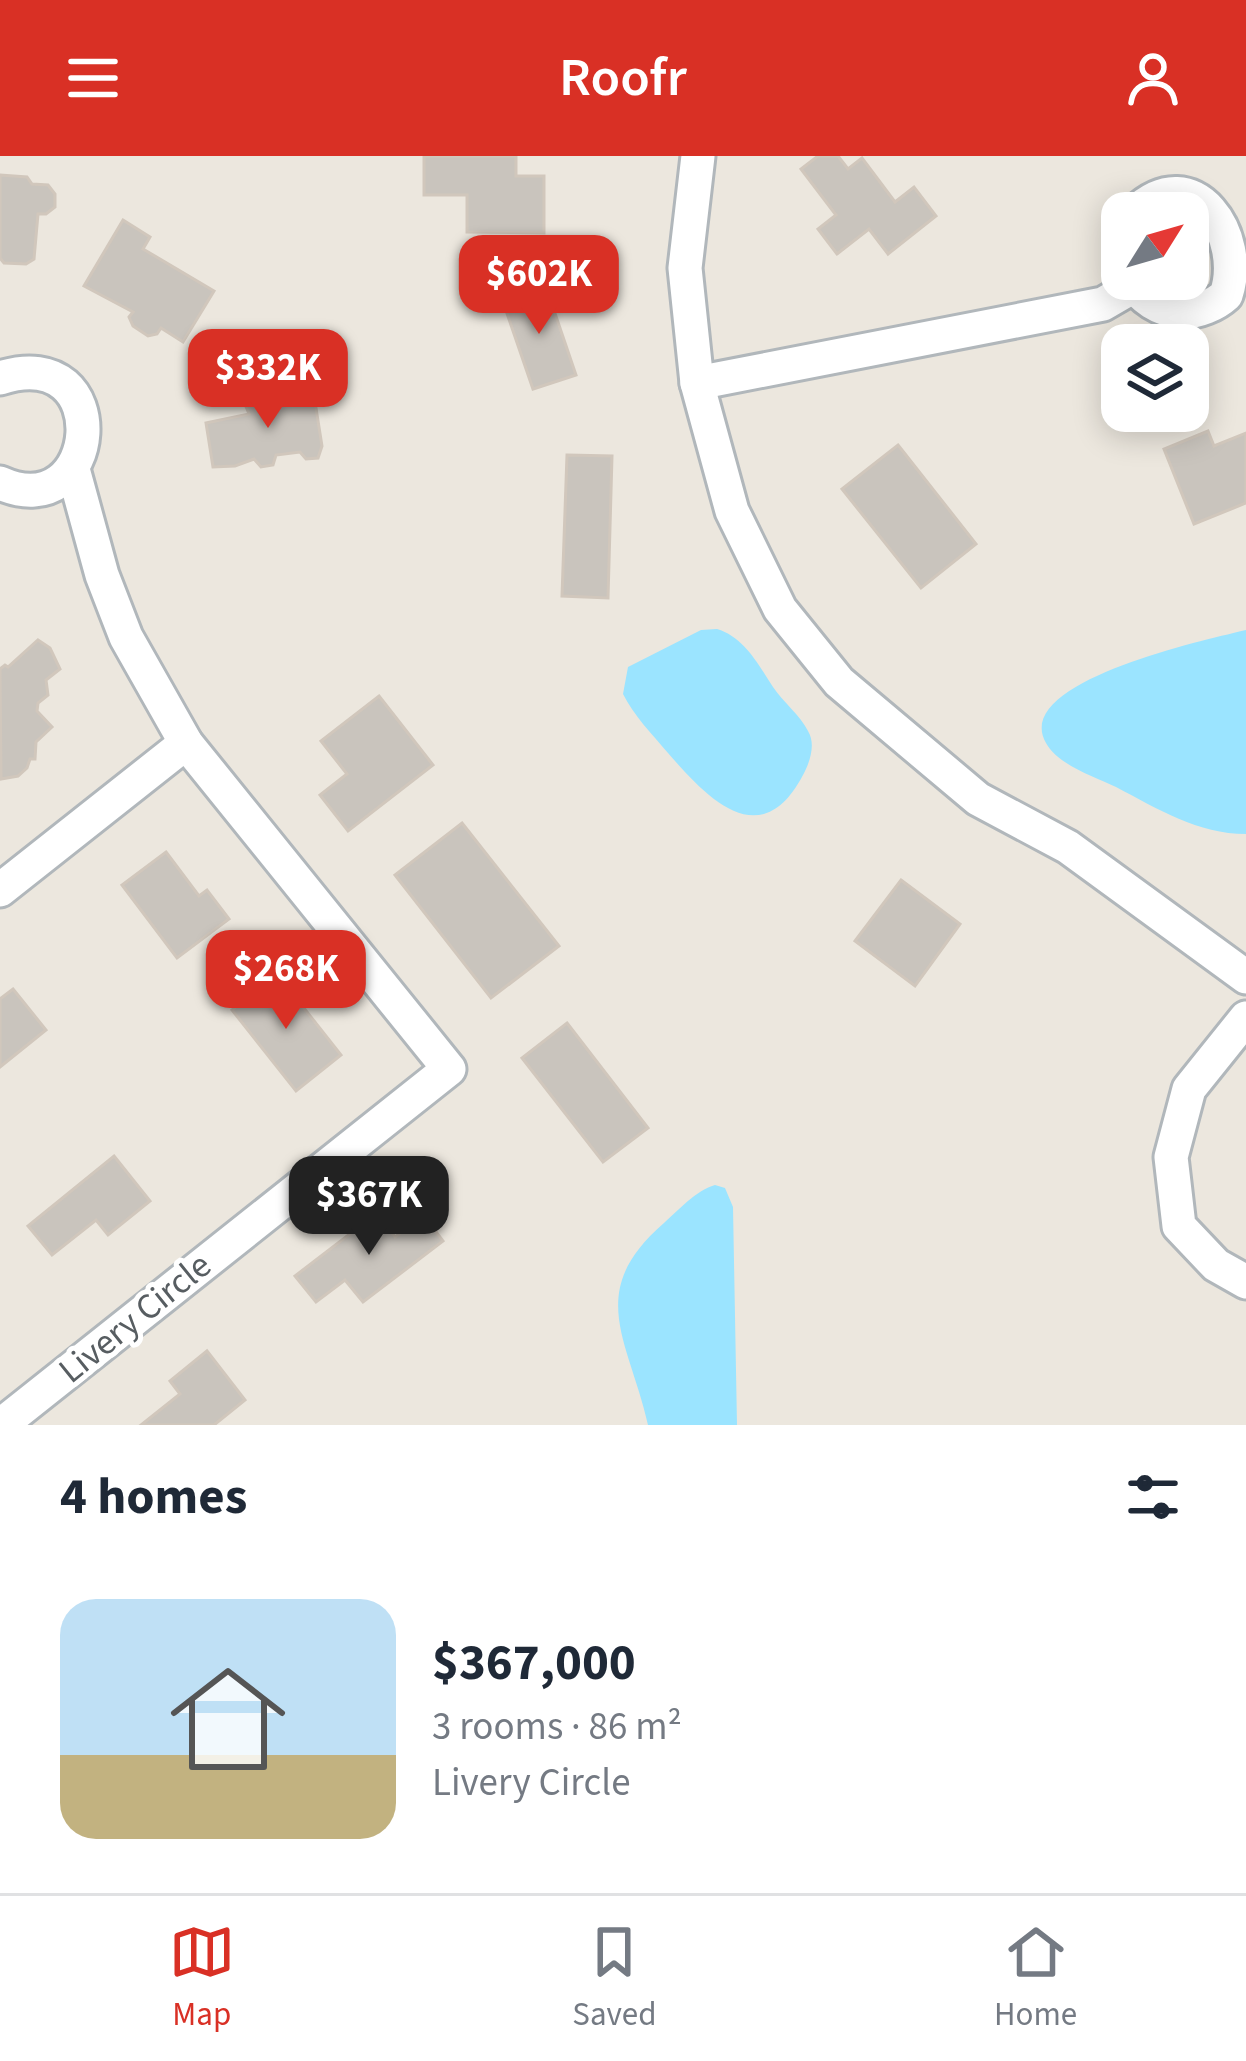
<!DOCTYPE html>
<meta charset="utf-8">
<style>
:root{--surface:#fff;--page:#f6f6f7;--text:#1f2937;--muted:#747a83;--line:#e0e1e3;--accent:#d93025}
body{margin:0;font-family:"Source Sans 3",sans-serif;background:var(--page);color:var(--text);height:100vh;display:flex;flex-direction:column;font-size:45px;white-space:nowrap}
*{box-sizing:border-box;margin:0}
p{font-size:39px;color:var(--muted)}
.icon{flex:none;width:66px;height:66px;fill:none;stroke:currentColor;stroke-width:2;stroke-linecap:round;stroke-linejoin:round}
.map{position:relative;height:1269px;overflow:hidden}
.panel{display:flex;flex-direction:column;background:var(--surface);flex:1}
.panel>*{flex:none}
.needle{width:78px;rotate:53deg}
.controls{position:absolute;left:1101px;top:36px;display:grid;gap:24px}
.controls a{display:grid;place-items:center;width:108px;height:108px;border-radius:24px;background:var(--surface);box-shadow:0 6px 30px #0003;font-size:60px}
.price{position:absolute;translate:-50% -102px;padding:0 27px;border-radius:24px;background:var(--accent);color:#fff;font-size:39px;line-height:78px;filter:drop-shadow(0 3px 6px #0008)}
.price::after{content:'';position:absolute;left:50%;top:72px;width:36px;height:27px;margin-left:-18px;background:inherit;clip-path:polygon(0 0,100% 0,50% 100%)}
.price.current{background:#222;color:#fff}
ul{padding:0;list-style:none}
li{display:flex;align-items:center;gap:36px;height:300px;padding:0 60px}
li span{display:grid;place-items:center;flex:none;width:336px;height:240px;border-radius:36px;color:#555}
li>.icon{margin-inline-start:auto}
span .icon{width:144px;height:144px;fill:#fffc;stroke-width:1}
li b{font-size:51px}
h2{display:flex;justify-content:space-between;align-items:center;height:144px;padding:0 60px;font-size:51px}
header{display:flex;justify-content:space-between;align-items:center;height:156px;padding:0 60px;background:var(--accent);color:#fff;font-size:54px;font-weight:600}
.tabs{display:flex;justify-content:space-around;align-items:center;height:168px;border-top:3px solid var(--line);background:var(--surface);font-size:33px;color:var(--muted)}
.tabs a{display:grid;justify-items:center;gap:6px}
.tabs .current{color:var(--accent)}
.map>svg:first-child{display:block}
.water{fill:#9be4ff}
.building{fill:#c9c4bd;stroke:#d1c7bc;stroke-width:3}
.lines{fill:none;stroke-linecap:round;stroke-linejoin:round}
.minor-casing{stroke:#b1b7bb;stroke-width:39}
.minor{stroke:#fff;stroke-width:33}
.labels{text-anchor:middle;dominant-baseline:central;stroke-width:10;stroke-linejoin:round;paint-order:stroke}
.street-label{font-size:36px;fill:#575d61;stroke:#fff}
</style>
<header><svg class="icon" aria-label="menu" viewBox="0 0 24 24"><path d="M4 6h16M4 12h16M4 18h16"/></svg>Roofr<svg class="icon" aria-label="person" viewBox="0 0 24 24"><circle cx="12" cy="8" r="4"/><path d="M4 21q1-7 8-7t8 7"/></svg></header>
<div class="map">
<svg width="1246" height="1269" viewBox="0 0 1246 1269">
<rect width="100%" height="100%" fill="#ece7de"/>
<g class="water">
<path d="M 717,473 C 744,481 758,508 773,531 C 783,546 800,559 808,575 C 816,588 810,606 803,619 C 761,699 708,643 668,597 C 652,578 634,560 623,538 L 628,511 L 701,474 Z"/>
<path d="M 1246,474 L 1246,678 C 1198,678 1158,653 1116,631 C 1095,621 1058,609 1046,587 C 1010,525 1210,483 1246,474 Z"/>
<path d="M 715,1029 L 725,1032 L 733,1051 L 737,1269 L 648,1269 C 629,1184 584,1136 664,1067 C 680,1053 695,1035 715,1029 Z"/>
</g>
<g class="building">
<path d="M 424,0 L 516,0 L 516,20 L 544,20 L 544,77 L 467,76 L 467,39 L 424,39 Z"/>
<path d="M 818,0 L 838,0 L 848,13 L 862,2 L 895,46 L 914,31 L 936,60 L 888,98 L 869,73 L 837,98 L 818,73 L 836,59 L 801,13 Z"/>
<path d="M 0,19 L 27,21 L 32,28 L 48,29 L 55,38 L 55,51 L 46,58 L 38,58 L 34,103 L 26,108 L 4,107 L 0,102 Z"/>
<path d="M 123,64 L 150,81 L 143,93 L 214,135 L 183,186 L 161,172 L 157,178 L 148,180 L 133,170 L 129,161 L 133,156 L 84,130 Z"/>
<path d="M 545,128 L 576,219 L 533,233 L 502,143 Z"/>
<path d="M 307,228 L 313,233 L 322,290 L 318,302 L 306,303 L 300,296 L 276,299 L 273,309 L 261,311 L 254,303 L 235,310 L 213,311 L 206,267 L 249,258 L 245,248 L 250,238 L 260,237 L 267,247 L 291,243 L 294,230 Z"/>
<path d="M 1208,275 L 1214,290 L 1246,277 L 1246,347 L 1194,368 L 1164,293 Z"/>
<path d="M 898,289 L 976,388 L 921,432 L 842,333 Z"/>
<path d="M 567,299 L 612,300 L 608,442 L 562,440 Z"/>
<path d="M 38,484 L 50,492 L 60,513 L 46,524 L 48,539 L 38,547 L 37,555 L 52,571 L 36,586 L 35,603 L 30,603 L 27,612 L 18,620 L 1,623 L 0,513 L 5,509 L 8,511 Z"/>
<path d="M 379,540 L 433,609 L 348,675 L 320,639 L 347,618 L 321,585 Z"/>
<path d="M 462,667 L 559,790 L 491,842 L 395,719 Z"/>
<path d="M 166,696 L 199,740 L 207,734 L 229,763 L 177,802 L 122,729 Z"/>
<path d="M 901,724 L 960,768 L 915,830 L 855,785 Z"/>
<path d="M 277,818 L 341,899 L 296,935 L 232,854 Z"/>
<path d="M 13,833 L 46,874 L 0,911 L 0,843 Z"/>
<path d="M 567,867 L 648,972 L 603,1006 L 522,902 Z"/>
<path d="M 114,1000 L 150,1045 L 108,1079 L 96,1064 L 52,1099 L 28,1070 Z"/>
<path d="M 377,1057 L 395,1081 L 424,1060 L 443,1085 L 363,1146 L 345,1124 L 316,1146 L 295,1120 Z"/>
<path d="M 207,1195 L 245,1244 L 214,1269 L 141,1269 L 180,1238 L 170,1225 Z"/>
</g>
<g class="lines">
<defs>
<g id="minor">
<path d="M 698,0 L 685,112 L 697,227 L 732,355 L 780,453 L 839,526 L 978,643 L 1068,691 L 1246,821"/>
<path d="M 1130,123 C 1141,142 1160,155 1183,156 C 1198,156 1215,149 1226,139 C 1246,81 1194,0 1135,57"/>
<path d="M 0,222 C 119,184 102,373 0,327"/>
<path d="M 697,227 L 1103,148 L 1134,130"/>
<path d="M 0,734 L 186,587"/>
<path d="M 1246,862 L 1189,933 L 1171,1001 L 1179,1070 L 1216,1109 L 1246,1126"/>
<path d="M 1,1269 L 449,913 L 186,587 L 126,481 L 102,419 L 73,313"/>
</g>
</defs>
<use href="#minor" class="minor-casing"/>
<use href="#minor" class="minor"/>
</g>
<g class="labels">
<g class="street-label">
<text transform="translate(135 1162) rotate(-39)">Livery Circle</text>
</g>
</g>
</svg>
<div class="controls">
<a><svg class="needle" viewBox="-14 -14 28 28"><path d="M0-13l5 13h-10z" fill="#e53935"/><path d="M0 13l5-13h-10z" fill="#747a83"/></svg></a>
<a><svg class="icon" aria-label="layers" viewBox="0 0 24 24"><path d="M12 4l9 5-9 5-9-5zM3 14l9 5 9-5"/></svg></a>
</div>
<b class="price" style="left:539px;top:181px">$602K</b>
<b class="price" style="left:268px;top:275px">$332K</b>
<b class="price" style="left:286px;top:876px">$268K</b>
<b class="price current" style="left:369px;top:1102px">$367K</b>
</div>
<section class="panel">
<h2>4 homes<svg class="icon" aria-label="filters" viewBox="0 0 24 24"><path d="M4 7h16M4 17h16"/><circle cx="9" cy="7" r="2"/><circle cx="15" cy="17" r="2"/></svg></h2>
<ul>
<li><span style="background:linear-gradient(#bfe0f5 65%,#c2b280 0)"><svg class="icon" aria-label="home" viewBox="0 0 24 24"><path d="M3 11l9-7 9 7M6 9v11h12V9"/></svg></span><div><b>$367,000</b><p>3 rooms · 86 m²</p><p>Livery Circle</p></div></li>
</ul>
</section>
<nav class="tabs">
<a class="current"><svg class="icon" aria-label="map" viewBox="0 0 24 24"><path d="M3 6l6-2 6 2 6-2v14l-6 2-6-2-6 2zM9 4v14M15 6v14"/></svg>Map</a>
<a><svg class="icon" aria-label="saved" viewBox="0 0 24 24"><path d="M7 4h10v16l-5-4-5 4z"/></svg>Saved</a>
<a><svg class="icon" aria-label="home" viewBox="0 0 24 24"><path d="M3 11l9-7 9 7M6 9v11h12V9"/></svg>Home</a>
</nav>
